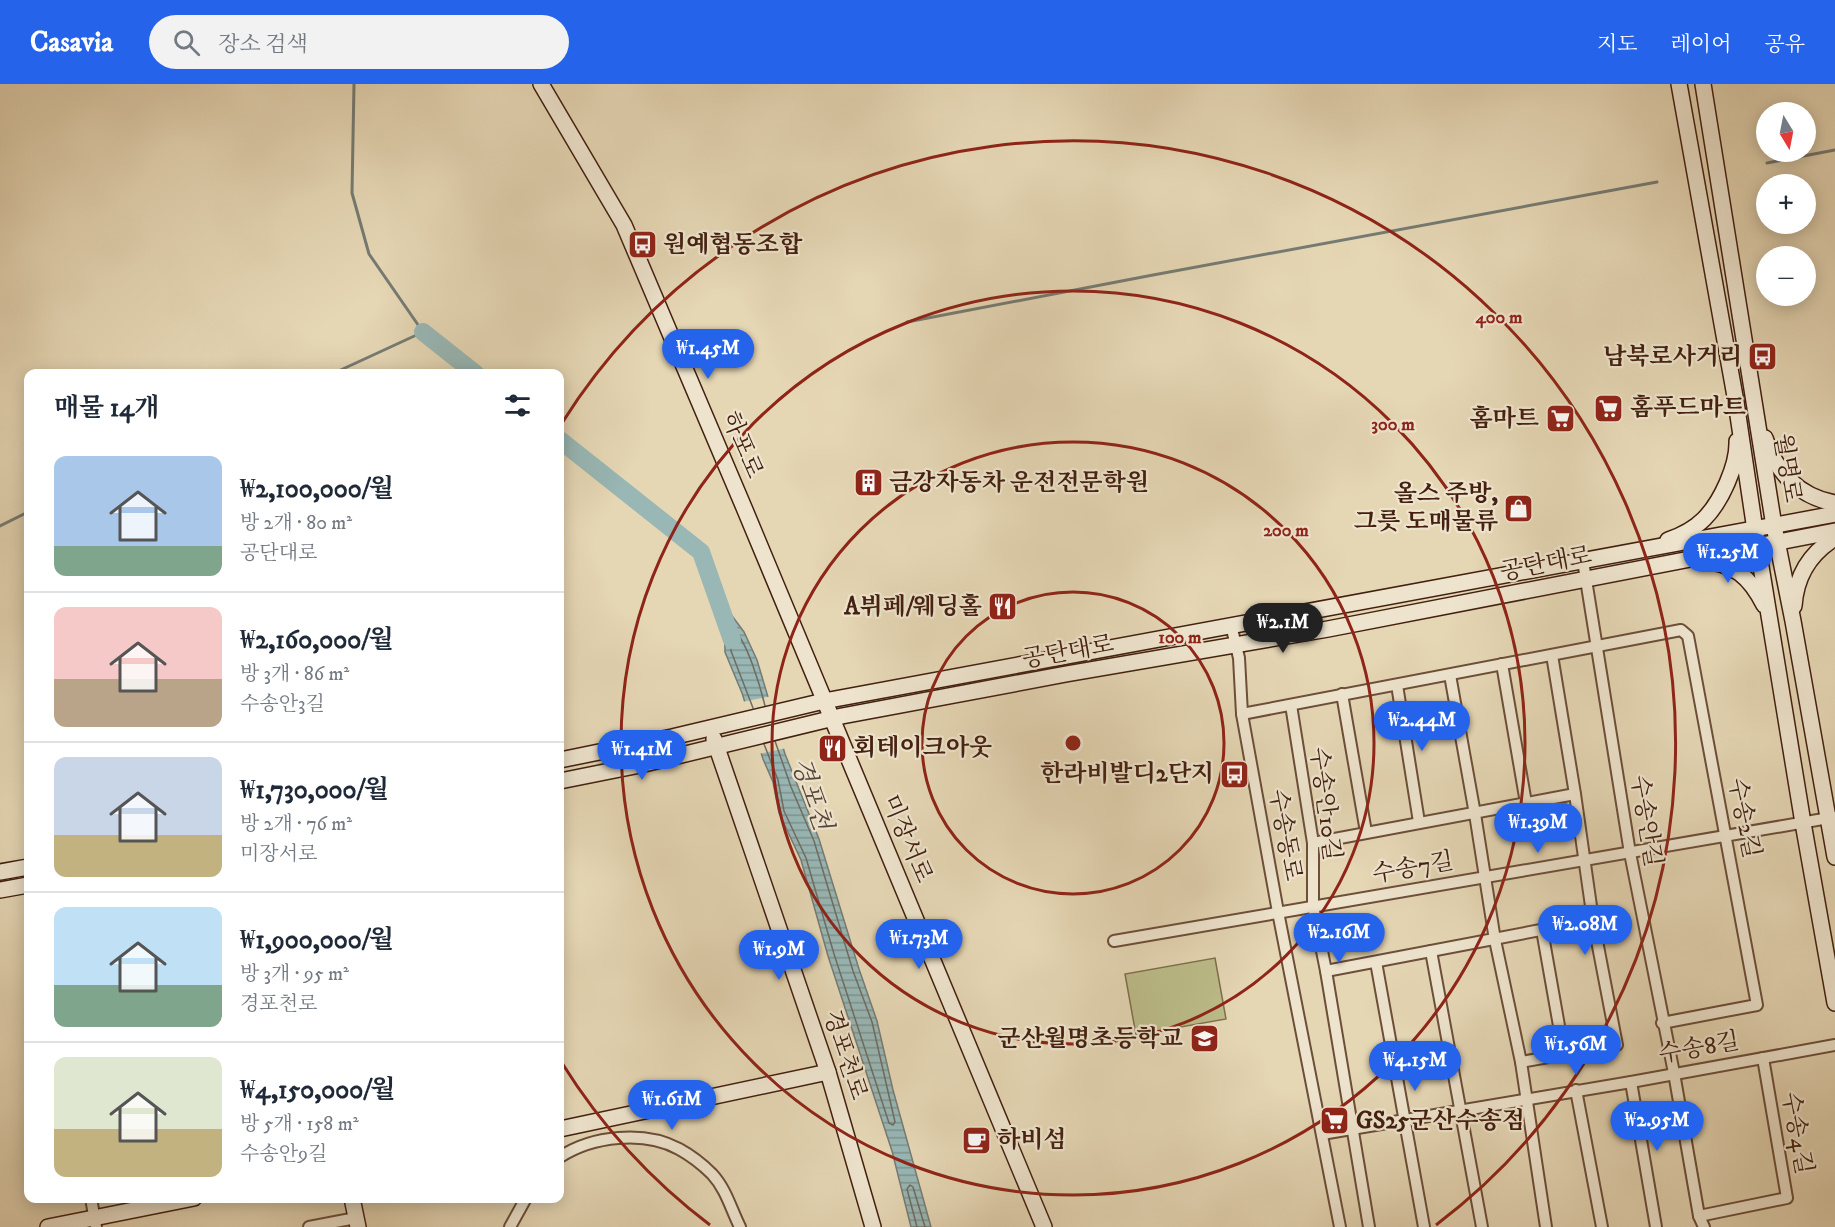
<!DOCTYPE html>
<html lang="ko">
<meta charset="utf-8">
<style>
:root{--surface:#fff;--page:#f2f2f3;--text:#1f2937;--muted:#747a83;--line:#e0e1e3;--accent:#2563eb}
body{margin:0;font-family:"IM FELL DW Pica","Noto Serif KR",serif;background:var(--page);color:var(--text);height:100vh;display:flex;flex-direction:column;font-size:22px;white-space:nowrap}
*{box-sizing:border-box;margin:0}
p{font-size:20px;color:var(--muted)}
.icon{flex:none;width:33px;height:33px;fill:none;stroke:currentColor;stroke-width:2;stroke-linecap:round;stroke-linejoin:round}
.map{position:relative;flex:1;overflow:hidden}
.drawer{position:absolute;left:24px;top:285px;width:540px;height:834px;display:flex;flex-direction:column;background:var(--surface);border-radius:12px;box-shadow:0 3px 15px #0003}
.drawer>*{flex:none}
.needle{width:39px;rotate:170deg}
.controls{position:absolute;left:1756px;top:18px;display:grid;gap:12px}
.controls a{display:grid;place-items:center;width:60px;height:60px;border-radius:50%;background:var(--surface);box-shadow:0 3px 15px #0003;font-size:30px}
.price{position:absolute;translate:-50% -51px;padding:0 14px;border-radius:21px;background:var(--accent);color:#fff;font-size:20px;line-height:39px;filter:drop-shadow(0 2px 3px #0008)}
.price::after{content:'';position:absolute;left:50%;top:36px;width:18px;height:14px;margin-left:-9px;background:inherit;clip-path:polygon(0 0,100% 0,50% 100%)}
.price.active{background:#222;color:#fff}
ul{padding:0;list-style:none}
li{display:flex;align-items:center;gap:18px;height:150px;padding:0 30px}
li+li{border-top:2px solid var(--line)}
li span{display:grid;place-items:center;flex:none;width:168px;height:120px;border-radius:12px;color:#555}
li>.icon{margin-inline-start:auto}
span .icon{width:72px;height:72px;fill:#fffc;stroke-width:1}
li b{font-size:26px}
h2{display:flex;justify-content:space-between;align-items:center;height:72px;padding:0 30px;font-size:26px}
header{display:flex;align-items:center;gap:36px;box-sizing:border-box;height:84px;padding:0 30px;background:var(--accent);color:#fff}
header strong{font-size:28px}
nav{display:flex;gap:33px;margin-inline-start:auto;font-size:21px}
.search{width:420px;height:54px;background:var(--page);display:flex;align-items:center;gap:15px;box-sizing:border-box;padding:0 21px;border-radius:33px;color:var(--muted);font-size:22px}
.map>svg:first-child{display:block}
.park{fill:#bbbc89;stroke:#7f6e4c;stroke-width:1.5}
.water{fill:url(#water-rules);stroke:#767b73;stroke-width:1.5}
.pier{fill:#e5d6b4}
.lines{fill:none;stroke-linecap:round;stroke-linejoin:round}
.shore{stroke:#6e6c62;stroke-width:1.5}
.stream{stroke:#767b73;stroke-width:3}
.river{stroke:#98b7b5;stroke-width:18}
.street-casing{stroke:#6c4e39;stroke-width:14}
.secondary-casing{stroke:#432010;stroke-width:18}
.street{stroke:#eee4ce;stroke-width:10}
.secondary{stroke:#eee4ce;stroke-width:15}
.ring{fill:none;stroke:#8f2418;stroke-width:3}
.labels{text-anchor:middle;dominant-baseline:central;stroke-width:4.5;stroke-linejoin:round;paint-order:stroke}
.poi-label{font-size:24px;font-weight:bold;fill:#432010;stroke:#eee4ce;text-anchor:start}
.street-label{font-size:24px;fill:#432010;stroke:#eee4ce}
.water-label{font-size:26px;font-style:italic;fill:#584639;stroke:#eee4ce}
.centre{fill:#8f2418;stroke:#eee4ce;stroke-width:3}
.ring-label{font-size:18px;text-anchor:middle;font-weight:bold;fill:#8f2418;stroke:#eee4ce;stroke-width:4.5;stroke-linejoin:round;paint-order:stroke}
</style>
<header>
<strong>Casavia</strong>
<div class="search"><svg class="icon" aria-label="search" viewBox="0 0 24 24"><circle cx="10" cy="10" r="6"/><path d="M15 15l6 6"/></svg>장소 검색</div>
<nav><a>지도</a><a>레이어</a><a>공유</a></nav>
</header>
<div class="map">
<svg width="1835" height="1143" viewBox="0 0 1835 1143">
<defs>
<pattern id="water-rules" width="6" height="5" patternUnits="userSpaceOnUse" patternTransform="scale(1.5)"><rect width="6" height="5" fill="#98b7b5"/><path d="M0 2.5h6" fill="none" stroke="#7e9492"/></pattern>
</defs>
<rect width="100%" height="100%" fill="#e5d6b4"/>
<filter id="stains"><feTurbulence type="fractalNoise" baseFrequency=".00333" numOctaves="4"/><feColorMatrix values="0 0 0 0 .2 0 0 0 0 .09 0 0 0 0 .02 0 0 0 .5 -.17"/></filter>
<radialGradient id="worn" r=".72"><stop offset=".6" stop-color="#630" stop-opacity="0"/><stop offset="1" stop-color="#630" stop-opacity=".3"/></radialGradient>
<path class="park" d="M 1215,874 L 1226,935 L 1136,951 L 1125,890 Z"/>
<path class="water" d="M 724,521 L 744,548 L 757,576 L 785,670 L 819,755 L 859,885 L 877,937 L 893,1006 L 931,1143 L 911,1143 L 892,1067 L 828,872 L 801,776 L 779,729 L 773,698 L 763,675 L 742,609 L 725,568 Z"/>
<path class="pier" d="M 772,612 L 787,664 L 758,670 L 742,618 Z"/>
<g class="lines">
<g class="shore">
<path d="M 753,624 L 731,567 L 731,548 L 733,546 C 746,553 761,605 765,622"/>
<path d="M 764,660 L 778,696 L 784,727 L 806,774 L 834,870 L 889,1039 L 893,1041 L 895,1038 L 872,938 L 853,887 L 814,757 L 791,703 L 775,657"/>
<path d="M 917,1143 L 907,1105 L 910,1101 L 913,1103 L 925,1143"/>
</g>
<g class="stream">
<path d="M 1767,79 L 1835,66"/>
<path d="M 907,238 L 1153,191 L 1657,98"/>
<path d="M 332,290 L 423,248 L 369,170 L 352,109 L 354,0"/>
<path d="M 0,442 L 28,428"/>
</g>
<g class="river">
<path d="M 423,248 L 476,290"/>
<path d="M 560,356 L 701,468 L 732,556"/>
</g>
<defs>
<g id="street">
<path d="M 1583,477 L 1630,769 L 1674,989 L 1699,1132 L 1704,1143"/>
<path d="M 1231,541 L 1239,574 L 1242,630 L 1278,828 L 1340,1143"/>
<path d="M 1502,580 L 1526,719"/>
<path d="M 1450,591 L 1475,730 L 1495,856 L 1521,978 L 1546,1143"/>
<path d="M 1397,601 L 1419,738"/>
<path d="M 1342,610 L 1366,748"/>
<path d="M 1291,621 L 1313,759 L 1313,822 L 1326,887 L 1369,1143"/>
<path d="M 1242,630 L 1681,546 L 1688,552 L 1757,921 L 1662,939"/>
<path d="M 1313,759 L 1575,710"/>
<path d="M 1542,846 L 1564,970"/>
<path d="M 1114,857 L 1835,733"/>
<path d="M 1431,867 L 1482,1143"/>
<path d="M 1376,878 L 1424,1143"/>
<path d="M 1326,887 L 1593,836"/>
<path d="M 1521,978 L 1617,961 L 1593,836 L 1575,710 L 1552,571"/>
<path d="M 1631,998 L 1656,1143"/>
<path d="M 1576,1006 L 1602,1143"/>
<path d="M 1322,1050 L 1631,998 L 1835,961"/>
<path d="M 560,1073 C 592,1052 644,1046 679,1065 C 690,1071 703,1081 712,1090 C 726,1105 731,1125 740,1143"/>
<path d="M 91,1114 L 96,1143"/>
<path d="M 1699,1132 L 1787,1114 L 1763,974"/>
<path d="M 309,1143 L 356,1134"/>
<path d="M 510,1143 L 526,1114"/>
</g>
<g id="secondary">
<path d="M 541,0 L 624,141 L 745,426 L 1044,1143"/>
<path d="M 1679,0 L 1736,318 L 1755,446 L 1803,739 L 1835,919"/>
<path d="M 1703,0 L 1774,442 L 1793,537 L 1835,773"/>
<path d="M 1765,354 C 1776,388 1799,413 1835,419"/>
<path d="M 1668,456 C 1680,452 1695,444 1704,435 C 1721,418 1738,381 1737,357"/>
<path d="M 1702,477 C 1734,479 1750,493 1764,521"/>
<path d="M 1794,522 C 1796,492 1809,470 1835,454"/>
<path d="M 714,655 L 828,988 L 873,1143"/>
<path d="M 560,676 L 672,653 L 824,617 L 1835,430"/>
<path d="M 560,697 L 640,681 L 842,632 L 1066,590 L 1328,545 L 1835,447"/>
<path d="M 0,788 L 28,783"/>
<path d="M 0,806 L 28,801"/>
<path d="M 560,1045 L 828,988"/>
<path d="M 352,1114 L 358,1143"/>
<path d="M 48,1143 L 194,1114"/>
</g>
</defs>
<use href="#street" class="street-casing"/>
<use href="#secondary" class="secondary-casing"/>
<use href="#street" class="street"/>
<use href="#secondary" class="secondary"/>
</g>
<g class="ring">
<circle cx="1073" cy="659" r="151"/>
<circle cx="1073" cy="659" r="301"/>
<circle cx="1073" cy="659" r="452"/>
<path d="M710 1141A603 603 0 0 1 562 979M562 339A603 603 0 1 1 1436 1141"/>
</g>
<defs>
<symbol id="bus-square" viewBox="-11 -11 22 22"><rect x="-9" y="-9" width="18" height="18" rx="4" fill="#8f2418" stroke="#eee4ce"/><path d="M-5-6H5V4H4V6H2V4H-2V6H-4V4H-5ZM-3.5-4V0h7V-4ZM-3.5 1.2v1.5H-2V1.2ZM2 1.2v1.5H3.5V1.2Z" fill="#fff"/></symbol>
<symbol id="supermarket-square" viewBox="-11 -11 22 22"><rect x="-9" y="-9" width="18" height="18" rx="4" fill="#8f2418" stroke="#eee4ce"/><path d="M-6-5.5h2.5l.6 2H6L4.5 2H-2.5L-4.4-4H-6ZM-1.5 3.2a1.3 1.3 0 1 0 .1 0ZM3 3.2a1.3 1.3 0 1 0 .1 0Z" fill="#fff"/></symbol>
<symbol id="building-square" viewBox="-11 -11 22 22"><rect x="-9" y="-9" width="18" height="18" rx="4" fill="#8f2418" stroke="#eee4ce"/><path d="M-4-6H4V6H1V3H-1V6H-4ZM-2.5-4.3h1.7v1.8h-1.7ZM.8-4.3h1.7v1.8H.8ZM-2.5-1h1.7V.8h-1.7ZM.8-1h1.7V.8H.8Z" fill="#fff"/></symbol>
<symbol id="shop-square" viewBox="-11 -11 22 22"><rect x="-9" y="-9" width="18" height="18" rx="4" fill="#8f2418" stroke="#eee4ce"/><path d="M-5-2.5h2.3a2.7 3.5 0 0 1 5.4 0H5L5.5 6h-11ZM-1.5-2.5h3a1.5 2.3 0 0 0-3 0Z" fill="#fff"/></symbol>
<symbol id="restaurant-square" viewBox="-11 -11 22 22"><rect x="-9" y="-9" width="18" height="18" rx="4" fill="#8f2418" stroke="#eee4ce"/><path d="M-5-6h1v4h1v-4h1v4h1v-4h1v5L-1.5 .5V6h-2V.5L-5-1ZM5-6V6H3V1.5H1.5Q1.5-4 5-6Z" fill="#fff"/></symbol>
<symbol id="school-square" viewBox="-11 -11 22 22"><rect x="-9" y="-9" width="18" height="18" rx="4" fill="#8f2418" stroke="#eee4ce"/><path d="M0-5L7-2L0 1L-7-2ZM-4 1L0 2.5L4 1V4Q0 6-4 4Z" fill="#fff"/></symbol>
<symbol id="cafe-square" viewBox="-11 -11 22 22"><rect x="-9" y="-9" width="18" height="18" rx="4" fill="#8f2418" stroke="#eee4ce"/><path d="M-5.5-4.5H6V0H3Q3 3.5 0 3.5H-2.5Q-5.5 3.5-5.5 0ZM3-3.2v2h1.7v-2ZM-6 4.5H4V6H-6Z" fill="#fff"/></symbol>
</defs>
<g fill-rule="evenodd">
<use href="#bus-square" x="626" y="144" width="33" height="33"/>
<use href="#bus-square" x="1746" y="256" width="33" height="33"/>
<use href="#supermarket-square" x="1592" y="308" width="33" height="33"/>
<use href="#supermarket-square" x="1544" y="318" width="33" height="33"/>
<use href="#building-square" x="852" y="382" width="33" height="33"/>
<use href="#shop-square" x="1502" y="408" width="33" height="33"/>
<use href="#restaurant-square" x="986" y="506" width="33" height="33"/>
<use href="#restaurant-square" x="816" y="648" width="33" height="33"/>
<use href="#bus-square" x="1218" y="674" width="33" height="33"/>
<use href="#school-square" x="1188" y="938" width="33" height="33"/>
<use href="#supermarket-square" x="1318" y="1020" width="33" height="33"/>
<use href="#cafe-square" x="960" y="1040" width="33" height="33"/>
</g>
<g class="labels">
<g class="poi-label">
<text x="663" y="161">원예협동조합</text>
<text x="1742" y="273" text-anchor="end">남북로사거리</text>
<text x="1630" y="324">홈푸드마트</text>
<text x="1539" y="335" text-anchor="end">홈마트</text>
<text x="889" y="399">금강자동차 운전전문학원</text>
<text x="1498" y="410" text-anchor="end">올스 주방,<tspan x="1498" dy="28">그릇 도매물류</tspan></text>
<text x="982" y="523" text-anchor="end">A뷔페/웨딩홀</text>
<text x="853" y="664">회테이크아웃</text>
<text x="1214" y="690" text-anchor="end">한라비발디2단지</text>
<text x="1183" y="955" text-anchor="end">군산월명초등학교</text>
<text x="1356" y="1037">GS25군산수송점</text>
<text x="997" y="1056">하비섬</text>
</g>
<g class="street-label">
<text transform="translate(742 361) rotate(67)">하포로</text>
<text transform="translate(1787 384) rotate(81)">월명로</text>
<text transform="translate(1546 480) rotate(-11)">공단대로</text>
<text transform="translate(1068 568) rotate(-10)">공단대로</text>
<text transform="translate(1325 720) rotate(83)">수송안10길</text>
<text transform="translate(1744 734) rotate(79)">수송2길</text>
<text transform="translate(1646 737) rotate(81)">수송안길</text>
<text transform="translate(1285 751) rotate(80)">수송동로</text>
<text transform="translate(907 755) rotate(67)">미장서로</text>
<text transform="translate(1413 784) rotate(-10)">수송7길</text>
<text transform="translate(1699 964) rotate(-10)">수송8길</text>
<text transform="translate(845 971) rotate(72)">경포천로</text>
<text transform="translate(1797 1049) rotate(80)">수송4길</text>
</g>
<g class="water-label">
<text transform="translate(811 710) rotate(71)">경포천</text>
</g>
</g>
<circle cx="1073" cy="659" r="9" class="centre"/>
<g class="ring-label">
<text x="1499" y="239">400 m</text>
<text x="1393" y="346">300 m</text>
<text x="1286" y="452">200 m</text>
<text x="1180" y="559">100 m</text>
</g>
<rect width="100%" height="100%" filter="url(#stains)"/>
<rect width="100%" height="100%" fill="url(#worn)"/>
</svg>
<div class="controls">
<a><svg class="needle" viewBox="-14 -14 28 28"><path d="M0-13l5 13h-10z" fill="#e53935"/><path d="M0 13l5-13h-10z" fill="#747a83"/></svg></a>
<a>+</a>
<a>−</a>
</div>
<b class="price" style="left:708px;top:296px">₩1.45M</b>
<b class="price" style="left:1728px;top:500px">₩1.25M</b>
<b class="price active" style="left:1283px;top:570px">₩2.1M</b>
<b class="price" style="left:1422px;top:668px">₩2.44M</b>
<b class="price" style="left:642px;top:697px">₩1.41M</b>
<b class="price" style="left:1538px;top:770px">₩1.39M</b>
<b class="price" style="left:1585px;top:872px">₩2.08M</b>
<b class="price" style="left:1339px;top:880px">₩2.16M</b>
<b class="price" style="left:919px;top:886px">₩1.73M</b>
<b class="price" style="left:779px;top:897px">₩1.9M</b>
<b class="price" style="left:1576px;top:992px">₩1.56M</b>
<b class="price" style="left:1415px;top:1008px">₩4.15M</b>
<b class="price" style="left:672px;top:1047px">₩1.61M</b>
<b class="price" style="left:1657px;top:1068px">₩2.95M</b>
<section class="drawer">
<h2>매물 14개<svg class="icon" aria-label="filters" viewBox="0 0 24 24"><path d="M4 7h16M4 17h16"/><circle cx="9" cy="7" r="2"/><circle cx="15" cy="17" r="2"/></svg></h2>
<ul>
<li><span style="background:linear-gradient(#a9c7e8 75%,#7fa58c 0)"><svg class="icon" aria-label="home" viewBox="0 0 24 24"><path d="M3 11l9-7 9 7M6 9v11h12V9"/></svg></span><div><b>₩2,100,000/월</b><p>방 2개 · 80 m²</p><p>공단대로</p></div></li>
<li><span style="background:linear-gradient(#f6c9c9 60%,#b9a48a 0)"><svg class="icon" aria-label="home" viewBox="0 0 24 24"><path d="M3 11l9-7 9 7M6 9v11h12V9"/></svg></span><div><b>₩2,160,000/월</b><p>방 3개 · 86 m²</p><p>수송안3길</p></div></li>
<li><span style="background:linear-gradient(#c9d6e8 65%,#c2b280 0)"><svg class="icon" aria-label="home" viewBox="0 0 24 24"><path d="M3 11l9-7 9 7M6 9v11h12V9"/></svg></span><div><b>₩1,730,000/월</b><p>방 2개 · 76 m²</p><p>미장서로</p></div></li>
<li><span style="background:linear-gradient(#bfe0f5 65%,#7fa58c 0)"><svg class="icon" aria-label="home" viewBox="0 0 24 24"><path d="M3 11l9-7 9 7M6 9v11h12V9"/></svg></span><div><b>₩1,900,000/월</b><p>방 3개 · 95 m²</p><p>경포천로</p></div></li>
<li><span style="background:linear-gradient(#dfe7d0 60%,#c2b280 0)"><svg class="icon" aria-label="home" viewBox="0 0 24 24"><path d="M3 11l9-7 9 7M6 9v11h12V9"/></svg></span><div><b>₩4,150,000/월</b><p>방 5개 · 158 m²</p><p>수송안9길</p></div></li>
</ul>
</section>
</div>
